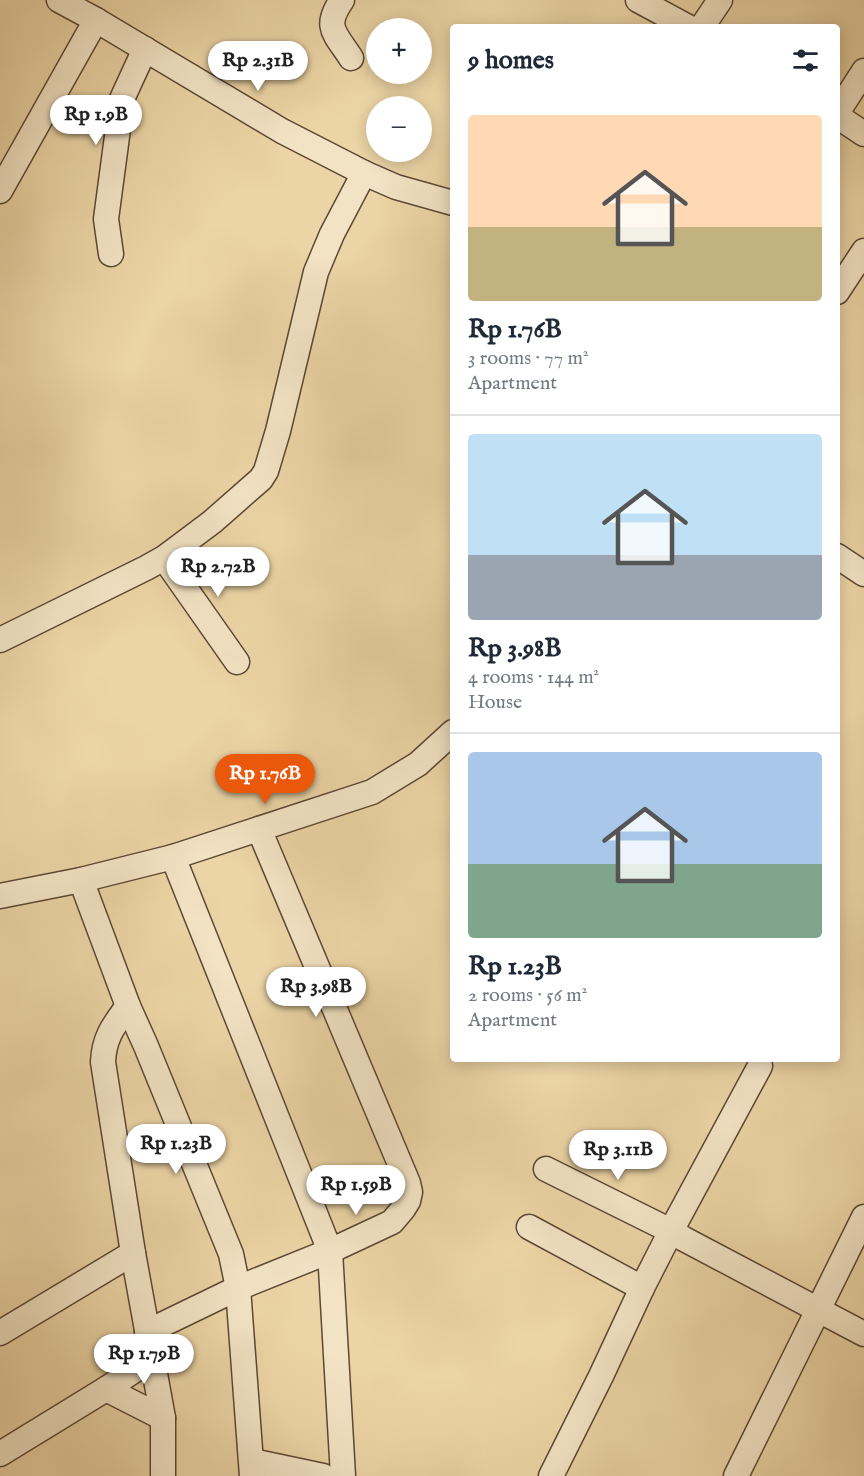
<!DOCTYPE html>
<meta charset="utf-8">
<style>
:root{--surface:#fff;--page:#f2f2f3;--text:#1f2937;--muted:#747a83;--line:#e0e1e3;--accent:#ea580c}
body{margin:0;font-family:"IM FELL English",serif;background:var(--page);color:var(--text);height:100vh;display:flex;flex-direction:column;font-size:22px;white-space:nowrap}
*{box-sizing:border-box;margin:0}
p{font-size:20px;color:var(--muted)}
.icon{flex:none;width:33px;height:33px;fill:none;stroke:currentColor;stroke-width:2;stroke-linecap:round;stroke-linejoin:round}
.map{position:relative;flex:1;overflow:hidden}
.panel{position:absolute;left:450px;top:24px;width:390px;height:1038px;display:flex;flex-direction:column;background:var(--surface);border-radius:6px;box-shadow:0 3px 15px #0003}
.panel>*{flex:none}
.tools{position:absolute;left:366px;top:18px;display:grid;gap:12px}
.tools a{display:grid;place-items:center;width:66px;height:66px;border-radius:50%;background:var(--surface);box-shadow:0 3px 15px #0003;font-size:30px}
.price{position:absolute;translate:-50% -51px;padding:0 14px;border-radius:21px;background:#fff;color:#222;font-size:20px;line-height:39px;filter:drop-shadow(0 2px 3px #0008)}
.price::after{content:'';position:absolute;left:50%;top:36px;width:18px;height:14px;margin-left:-9px;background:inherit;clip-path:polygon(0 0,100% 0,50% 100%)}
.price.selected{background:var(--accent);color:#fff}
ul{padding:0;list-style:none}
li{display:grid;align-content:center;gap:12px;height:318px;padding:0 18px}
li+li{border-top:2px solid var(--line)}
li span{display:grid;place-items:center;height:186px;border-radius:6px;color:#555}
li>.icon{margin-inline-start:auto}
span .icon{width:108px;height:108px;fill:#fffc;stroke-width:1}
li b{font-size:26px}
h2{display:flex;justify-content:space-between;align-items:center;height:72px;padding:0 18px;font-size:26px}
.map>svg:first-child{display:block}
.lines{fill:none;stroke-linecap:round;stroke-linejoin:round}
.minor-casing{stroke:#5c4835;stroke-width:27}
.minor{stroke:#f2e3c4;stroke-width:24}
</style>
<div class="map">
<svg width="864" height="1476" viewBox="0 0 864 1476">
<rect width="100%" height="100%" fill="#ebd4a5"/>
<filter id="stains"><feTurbulence type="fractalNoise" baseFrequency=".00333" numOctaves="4"/><feColorMatrix values="0 0 0 0 .2 0 0 0 0 .09 0 0 0 0 .02 0 0 0 .5 -.17"/></filter>
<radialGradient id="worn" r=".72"><stop offset=".6" stop-color="#630" stop-opacity="0"/><stop offset="1" stop-color="#630" stop-opacity=".3"/></radialGradient>
<g class="lines">
<defs>
<g id="minor">
<path d="M 59,0 L 96,20 L 282,131 L 364,173 L 396,187 L 453,203"/>
<path d="M 342,0 C 323,27 335,33 351,58"/>
<path d="M 638,0 L 688,27"/>
<path d="M 702,27 L 720,0"/>
<path d="M 837,113 L 864,71"/>
<path d="M 837,116 L 864,134"/>
<path d="M 0,191 L 96,20"/>
<path d="M 111,254 L 106,219 L 122,99 L 145,49"/>
<path d="M 837,292 L 864,251"/>
<path d="M 837,556 L 864,574"/>
<path d="M 164,558 L 237,662"/>
<path d="M 0,640 L 146,568 L 164,558 L 212,522 L 261,479 L 266,471 L 278,431 L 316,272 L 332,234 L 364,173"/>
<path d="M 173,857 L 330,1251 L 343,1476"/>
<path d="M 81,880 L 128,1006 L 146,1046 L 231,1254 L 238,1288 L 252,1476"/>
<path d="M 0,896 L 81,880 L 173,857 L 372,792 L 418,764 L 453,732"/>
<path d="M 128,1006 C 114,1025 104,1037 103,1062 L 133,1253 L 163,1418 L 163,1476"/>
<path d="M 546,1169 L 671,1231 L 760,1066"/>
<path d="M 529,1227 L 642,1288"/>
<path d="M 147,1332 L 238,1288 L 330,1251 L 392,1222 L 403,1209 L 408,1201 L 410,1192 L 408,1183 L 259,829"/>
<path d="M 0,1333 L 133,1253"/>
<path d="M 106,1389 L 163,1418"/>
<path d="M 0,1454 L 106,1389 L 153,1358"/>
<path d="M 252,1461 L 323,1476"/>
<path d="M 551,1476 L 601,1376 L 642,1288 L 671,1231 L 684,1239 L 864,1334"/>
<path d="M 736,1476 L 864,1217"/>
</g>
</defs>
<use href="#minor" class="minor-casing"/>
<use href="#minor" class="minor"/>
</g>
<rect width="100%" height="100%" filter="url(#stains)"/>
<rect width="100%" height="100%" fill="url(#worn)"/>
</svg>
<div class="tools">
<a>+</a>
<a>−</a>
</div>
<b class="price" style="left:258px;top:92px">Rp 2.31B</b>
<b class="price" style="left:96px;top:146px">Rp 1.9B</b>
<b class="price" style="left:218px;top:598px">Rp 2.72B</b>
<b class="price selected" style="left:265px;top:805px">Rp 1.76B</b>
<b class="price" style="left:316px;top:1018px">Rp 3.98B</b>
<b class="price" style="left:176px;top:1175px">Rp 1.23B</b>
<b class="price" style="left:618px;top:1181px">Rp 3.11B</b>
<b class="price" style="left:356px;top:1216px">Rp 1.59B</b>
<b class="price" style="left:144px;top:1385px">Rp 1.79B</b>
<section class="panel">
<h2>9 homes<svg class="icon" aria-label="filters" viewBox="0 0 24 24"><path d="M4 7h16M4 17h16"/><circle cx="9" cy="7" r="2"/><circle cx="15" cy="17" r="2"/></svg></h2>
<ul>
<li><span style="background:linear-gradient(#ffd9b3 60%,#c2b280 0)"><svg class="icon" aria-label="home" viewBox="0 0 24 24"><path d="M3 11l9-7 9 7M6 9v11h12V9"/></svg></span><div><b>Rp 1.76B</b><p>3 rooms · 77 m²</p><p>Apartment</p></div></li>
<li><span style="background:linear-gradient(#bfe0f5 65%,#9aa5b1 0)"><svg class="icon" aria-label="home" viewBox="0 0 24 24"><path d="M3 11l9-7 9 7M6 9v11h12V9"/></svg></span><div><b>Rp 3.98B</b><p>4 rooms · 144 m²</p><p>House</p></div></li>
<li><span style="background:linear-gradient(#a9c7e8 60%,#7fa58c 0)"><svg class="icon" aria-label="home" viewBox="0 0 24 24"><path d="M3 11l9-7 9 7M6 9v11h12V9"/></svg></span><div><b>Rp 1.23B</b><p>2 rooms · 56 m²</p><p>Apartment</p></div></li>
</ul>
</section>
</div>
